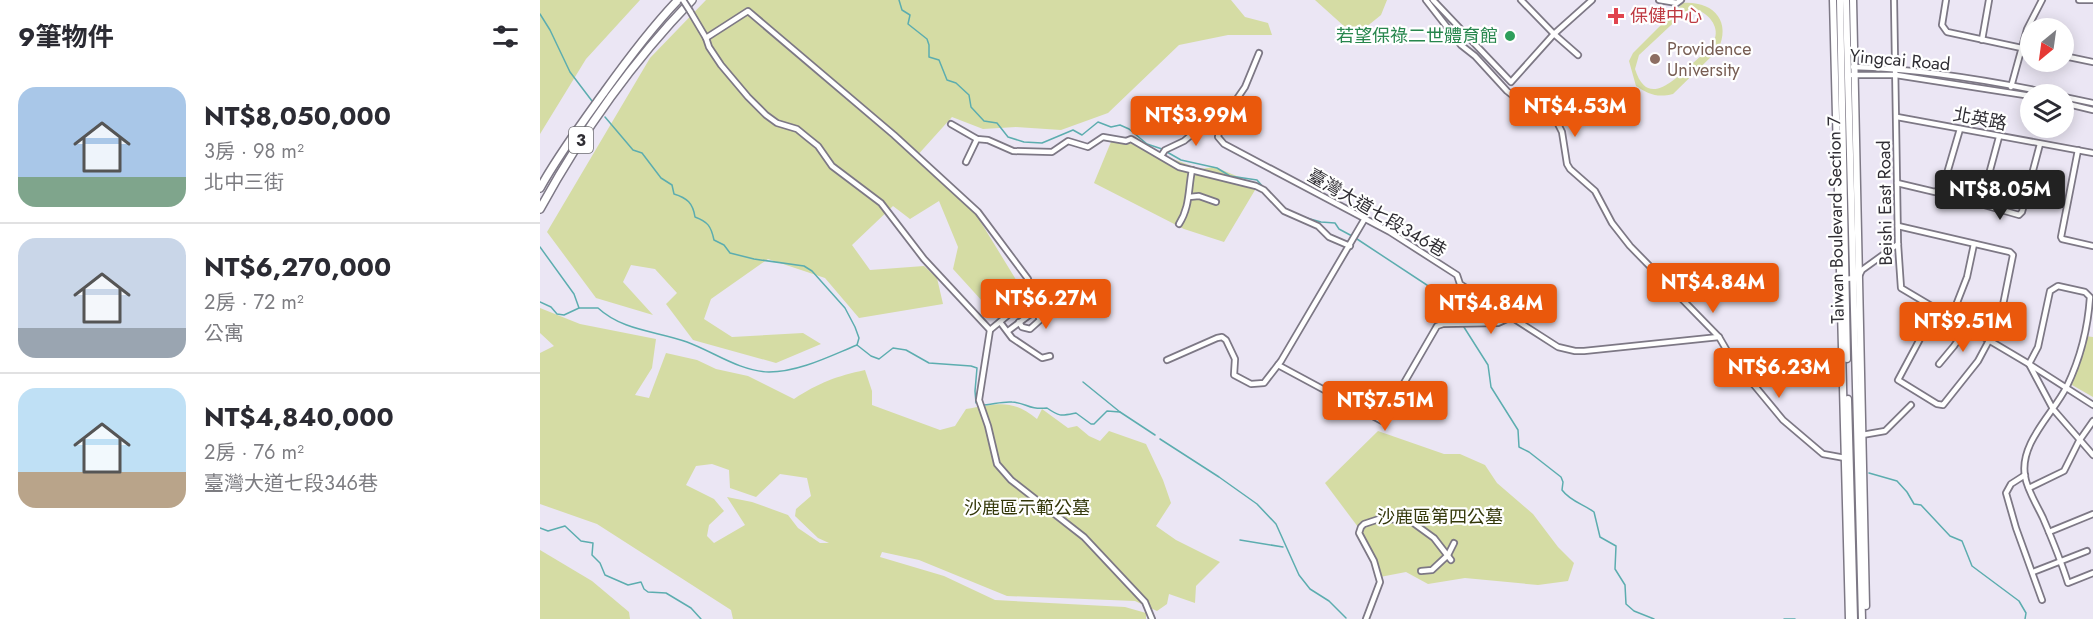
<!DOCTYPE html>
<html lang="zh-TW">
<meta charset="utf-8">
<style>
:root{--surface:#fff;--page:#f2f2f3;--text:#2b2b33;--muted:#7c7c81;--line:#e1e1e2;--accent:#ea580c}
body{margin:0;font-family:Jost,"Noto Sans TC",sans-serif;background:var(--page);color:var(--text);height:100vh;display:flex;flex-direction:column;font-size:22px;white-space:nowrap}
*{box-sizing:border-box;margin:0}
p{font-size:20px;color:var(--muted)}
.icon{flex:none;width:33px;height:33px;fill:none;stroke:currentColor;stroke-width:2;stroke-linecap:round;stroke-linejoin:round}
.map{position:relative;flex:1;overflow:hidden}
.details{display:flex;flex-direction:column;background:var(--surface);width:540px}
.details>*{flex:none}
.needle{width:39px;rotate:209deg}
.buttons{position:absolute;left:1480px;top:18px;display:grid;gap:12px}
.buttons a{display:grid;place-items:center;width:54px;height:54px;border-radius:50%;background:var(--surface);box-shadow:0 3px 15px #0003;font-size:30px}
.price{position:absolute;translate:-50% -51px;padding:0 14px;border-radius:6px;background:var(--accent);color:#fff;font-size:20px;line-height:39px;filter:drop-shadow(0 2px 3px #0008)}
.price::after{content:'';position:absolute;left:50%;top:36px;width:18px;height:14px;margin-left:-9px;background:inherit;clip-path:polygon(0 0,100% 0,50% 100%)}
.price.on{background:#222;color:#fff}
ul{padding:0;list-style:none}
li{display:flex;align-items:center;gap:18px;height:150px;padding:0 18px}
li+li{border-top:2px solid var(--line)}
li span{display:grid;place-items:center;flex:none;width:168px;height:120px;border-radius:18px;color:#555}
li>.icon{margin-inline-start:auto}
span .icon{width:72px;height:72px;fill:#fffc;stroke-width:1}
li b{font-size:26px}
h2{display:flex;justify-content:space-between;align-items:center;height:72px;padding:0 18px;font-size:26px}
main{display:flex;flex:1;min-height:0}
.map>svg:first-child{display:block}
.green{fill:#d5dca4;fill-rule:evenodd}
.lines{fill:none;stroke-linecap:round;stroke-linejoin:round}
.stream{stroke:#5cadaf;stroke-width:1.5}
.minor-casing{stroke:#7d7885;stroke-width:8}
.major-casing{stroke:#7d7885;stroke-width:9}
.highway-casing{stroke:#7d7885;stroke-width:10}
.minor{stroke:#fff;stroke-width:4.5}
.major{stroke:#fff;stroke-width:6}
.highway{stroke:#fff;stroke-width:7}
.minor-bridge-casing{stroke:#7d7885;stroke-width:8;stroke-linecap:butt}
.minor-bridge{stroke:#fff;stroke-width:4.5}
.health-dot{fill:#e0444e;stroke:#fff;stroke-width:2}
.leisure-dot{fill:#2e9e5b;stroke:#fff;stroke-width:2}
.education-dot{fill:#8d6e63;stroke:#fff;stroke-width:2}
.labels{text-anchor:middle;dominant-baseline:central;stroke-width:4.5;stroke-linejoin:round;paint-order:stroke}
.shield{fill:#fff;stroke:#6e6d71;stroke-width:1.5}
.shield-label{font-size:16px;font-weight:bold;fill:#302e34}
.health-label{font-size:18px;fill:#be3a42;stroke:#fff;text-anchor:start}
.leisure-label{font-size:18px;fill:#27864d;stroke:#fff;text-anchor:end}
.education-label{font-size:18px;fill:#785e54;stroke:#fff;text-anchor:start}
.street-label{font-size:18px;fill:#302e34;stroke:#fff}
.park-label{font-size:18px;fill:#34380a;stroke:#fff}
</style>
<main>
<section class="details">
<h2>9筆物件<svg class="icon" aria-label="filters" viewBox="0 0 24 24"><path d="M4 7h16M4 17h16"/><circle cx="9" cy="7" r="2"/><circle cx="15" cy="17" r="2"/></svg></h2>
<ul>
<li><span style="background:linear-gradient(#a9c7e8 75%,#7fa58c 0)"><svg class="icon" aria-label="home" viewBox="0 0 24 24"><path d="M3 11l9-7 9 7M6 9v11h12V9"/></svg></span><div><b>NT$8,050,000</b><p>3房 · 98 m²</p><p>北中三街</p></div></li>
<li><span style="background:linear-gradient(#c9d6e8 75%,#9aa5b1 0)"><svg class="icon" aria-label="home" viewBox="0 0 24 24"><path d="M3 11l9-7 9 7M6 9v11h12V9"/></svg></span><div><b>NT$6,270,000</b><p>2房 · 72 m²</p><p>公寓</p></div></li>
<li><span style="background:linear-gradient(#bfe0f5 70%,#b9a48a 0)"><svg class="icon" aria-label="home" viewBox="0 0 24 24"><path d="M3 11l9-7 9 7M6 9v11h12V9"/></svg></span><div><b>NT$4,840,000</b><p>2房 · 76 m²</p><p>臺灣大道七段346巷</p></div></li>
</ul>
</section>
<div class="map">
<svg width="1553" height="619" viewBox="0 0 1553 619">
<rect width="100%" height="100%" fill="#ebe6f4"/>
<g class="green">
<path d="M 0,0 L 100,0 L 46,59 L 0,134 Z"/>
<path d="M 166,0 L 691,0 L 705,17 L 728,23 L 732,35 L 688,35 L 639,45 L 568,113 L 521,130 L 476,127 L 443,129 L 412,117 L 375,158 L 434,211 L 478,283 L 470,291 L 461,285 L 443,302 L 413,269 L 418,247 L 399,201 L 370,219 L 353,206 L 312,245 L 330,270 L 384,266 L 397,278 L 403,304 L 319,318 L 285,278 L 228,259 L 171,299 L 164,319 L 192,337 L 263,333 L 281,344 L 236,363 L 153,340 L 126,304 L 137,293 L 115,269 L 91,265 L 83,282 L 113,315 L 56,298 L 7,232 L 110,58 Z"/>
<path d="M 775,0 L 847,0 L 841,15 L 815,36 Z"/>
<path d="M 1143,3 C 1173,1 1192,21 1178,50 L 1133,94 C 1117,98 1108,94 1096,86 L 1089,61 L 1093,53 ZM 1157,10 C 1168,13 1179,26 1175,38 C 1172,48 1158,58 1151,65 C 1133,81 1107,108 1095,69 L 1099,55 L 1144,13 Z"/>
<path d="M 573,137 L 660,169 L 675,167 L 718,185 L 684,242 L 644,229 L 554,183 Z"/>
<path d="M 0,308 L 40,324 L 116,339 L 112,368 L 95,395 L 109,398 L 126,353 L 157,360 L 176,369 L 208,376 L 254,399 C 278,383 297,376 325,370 L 332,391 L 332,405 L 400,430 L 415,426 L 426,409 C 456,404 472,398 497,419 L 502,409 L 528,428 L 537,426 L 549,436 L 560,441 L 569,431 L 606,444 L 623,480 L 631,503 L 616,526 L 636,540 L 680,562 L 656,586 L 655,603 L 629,594 L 627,604 L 617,611 L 595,601 L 467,596 L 379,560 L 342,552 L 340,557 L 404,576 L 455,600 L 585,607 L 606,613 L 606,619 L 193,619 L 191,610 L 57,524 L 0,504 L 0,353 L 14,346 L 0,333 ZM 172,464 L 189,470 L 190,488 L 216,497 L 240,474 L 267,478 L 271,496 L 256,509 L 255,516 L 278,538 L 289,543 L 280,543 L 258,528 L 248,515 L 212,502 L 187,497 L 205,525 L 174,543 L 167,536 L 169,525 L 184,511 L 174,499 L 146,485 L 156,466 Z"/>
<path d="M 1545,336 L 1553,337 L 1553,397 L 1532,385 L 1532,379 Z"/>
<path d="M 838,431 L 904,454 L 920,454 L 945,465 L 957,483 L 993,514 L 1018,547 L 1034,563 L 1028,581 L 998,585 L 925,578 L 888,584 L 866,572 L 840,577 L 818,527 L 785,483 Z"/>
<path d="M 0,550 L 52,581 L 89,612 L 90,619 L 0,619 Z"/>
</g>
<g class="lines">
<g class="stream">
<path d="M 359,0 L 362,10 L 370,15 L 368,24 L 387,39 L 389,45 L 389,57 L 399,60 L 407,80 L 416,83 L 429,95 L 431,107 L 444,121 L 457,123 L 468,137 L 484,142 L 502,143 L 533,130 L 542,135 L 558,122 L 571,127 L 580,125 L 589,129 L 607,144 L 622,149"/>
<path d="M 0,14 L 10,30 L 30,72 L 52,101"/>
<path d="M 65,117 L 93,150 L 102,153 L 121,178 L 132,185 L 134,194 C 147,198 153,203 155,217 C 168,222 171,226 174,240 L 184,245 L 190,253 L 214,259 L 264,266 L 272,271 L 305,308 L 315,327 L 319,338 L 317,345"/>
<path d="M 627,152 L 641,160 L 677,168 L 690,176 L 717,180 L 724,188"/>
<path d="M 763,217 L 781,222 L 795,223 L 799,229 L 812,236"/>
<path d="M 817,239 L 899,293 L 908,302 L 948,365 L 951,387 L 978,430 L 979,447 L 989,452 L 1021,477 L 1023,482 L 1022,490 C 1030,501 1043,504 1054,512 L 1060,537 L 1076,546 L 1075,569 L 1085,585 L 1086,604 L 1094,611 L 1114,619"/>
<path d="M 0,247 L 34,294 L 39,308"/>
<path d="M 0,302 L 11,307 L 17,314 L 24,315 L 39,308 L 58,308 C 83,331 117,331 147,342 C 174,352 199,371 229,372 C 259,372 290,356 317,345 L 331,356 L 339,359 L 353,348 L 366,350 L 389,363 L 431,366 L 437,368 L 435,391 L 436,403"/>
<path d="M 543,382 L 580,412 L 615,435"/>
<path d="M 441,405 C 451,405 462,401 472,402 C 487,403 488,410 507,408 C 520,417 521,416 536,413 L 551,424 L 554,424 L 567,411 L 580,412"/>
<path d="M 620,439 L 679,477 L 717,504 L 736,524 L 759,575 L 770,589 L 789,601 L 806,618"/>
<path d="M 1329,473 L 1357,481 L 1367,492 L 1374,504 L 1381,505 L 1410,536 L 1422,541 L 1432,566 L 1479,601 L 1486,613 L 1485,619"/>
<path d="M 0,528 L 8,531 L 25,526 L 41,541 L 53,543 L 52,555 L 60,563 L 65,575 L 88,585 L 101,582 L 104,589 L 108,592 L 126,593 L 151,608 L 161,619"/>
<path d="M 700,540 L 743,547"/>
<path d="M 1244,619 L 1255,619"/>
</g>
<defs>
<g id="minor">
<path d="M 886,0 L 921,45 L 935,56 L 967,91 L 977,99 L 1016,120 L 1022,132 L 1027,164 L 1030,169 L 1055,191 L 1072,223 L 1090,246 L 1179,337 L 1190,356 L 1243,420 L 1283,454 L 1305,458"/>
<path d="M 893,0 L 971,82 L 1014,34 L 1052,0"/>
<path d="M 981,0 L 1014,34 L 1038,55"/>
<path d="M 1119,0 L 1137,3 L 1141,0"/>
<path d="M 1354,0 L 1358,244 L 1361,288 L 1489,364 L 1553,405"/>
<path d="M 1406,0 L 1402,25 L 1407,32 L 1491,50"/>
<path d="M 1539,0 L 1553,0"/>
<path d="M 150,11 L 166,38 L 169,47 L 181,65 L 208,97 L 226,115 L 237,123 L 257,129 L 268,138 L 278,146 L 292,166 L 341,203 L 384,259 L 450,330 L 439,400 L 448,426 L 457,464 L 471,480 L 544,537 L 605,602 L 612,619"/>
<path d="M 166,38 L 208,11 L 354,135 L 438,212 L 488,279 L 491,291 L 485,301 L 450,330"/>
<path d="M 1442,40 L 1449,0"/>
<path d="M 719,53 L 705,87 L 681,122 L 678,137 L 684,144 L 850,232 L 917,275 L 920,284 L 1018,347 L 1035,351 L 1044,351 L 1179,337"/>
<path d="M 1524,56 L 1553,62"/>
<path d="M 1313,67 C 1380,69 1448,80 1514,94"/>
<path d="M 1312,75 L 1356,75 L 1491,96"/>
<path d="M 1471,87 L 1487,29 L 1502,0"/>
<path d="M 1524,97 L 1553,103"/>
<path d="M 1524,103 L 1553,110"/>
<path d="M 1357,117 L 1553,153"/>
<path d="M 411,124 L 437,139 L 448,140 L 473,151 L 512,152 L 528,141 L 548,147 L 563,137 L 586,141 L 591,139 L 639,167 L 716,186 L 724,190 L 744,211 L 778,226 L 789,237 L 810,246"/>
<path d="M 1459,137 L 1442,200 L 1444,205 L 1479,215 L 1482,212 L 1500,144"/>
<path d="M 1538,150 L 1521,237 L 1522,239 L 1553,246"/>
<path d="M 621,156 L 625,150 L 644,141 L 668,121 L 681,122"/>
<path d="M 426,162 L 437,139"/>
<path d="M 1357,183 L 1395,192 L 1403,187 L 1420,129"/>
<path d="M 649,197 L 659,196 L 676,202"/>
<path d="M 639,224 C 650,207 648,190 652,170"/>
<path d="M 1358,226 L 1470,252 L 1473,255 L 1460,320 L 1438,361 L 1403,405 L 1397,404 L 1358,380 L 1396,309"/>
<path d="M 1303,279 L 1318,278 L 1322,270 L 1358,244"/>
<path d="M 1411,318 L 1427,277 L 1434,244"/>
<path d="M 460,322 L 472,338 L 502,358 L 510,356"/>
<path d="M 479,322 L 482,327 L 490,329 L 500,320 L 489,294"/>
<path d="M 468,331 L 496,310"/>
<path d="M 627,360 L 677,338 L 682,337 L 686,340 L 695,359 L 694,375 L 711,384 L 724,383 L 741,361 L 824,220"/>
<path d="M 1399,364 L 1414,346 L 1427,327"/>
<path d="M 738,365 L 842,421 L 897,326 L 903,324 L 958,323 L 971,317"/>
<path d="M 1322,435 L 1345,431 L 1371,405"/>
<path d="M 1553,455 L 1513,409 L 1489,364 L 1498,347 L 1510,291 L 1518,286 L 1545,292 L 1550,297 C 1548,327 1540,359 1527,386 C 1514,413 1479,443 1485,476 C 1487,490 1497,505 1503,518 C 1512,539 1521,561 1528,583 L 1553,573"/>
<path d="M 1485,475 L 1471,484 L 1466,493 L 1476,528 L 1502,600"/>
<path d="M 1489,488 L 1524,471 L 1539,441 L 1553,421"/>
<path d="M 1509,532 L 1553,514"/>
<path d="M 881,571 L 892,570 L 908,555 L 914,543"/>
<path d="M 1493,572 L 1547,551"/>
<path d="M 826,619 L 840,582 L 834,561 L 819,533 L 821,527 L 824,524 L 842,518 L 872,522 L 894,538 L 911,560"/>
</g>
<g id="major">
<path d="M 1293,0 L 1309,619"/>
<path d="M 1300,0 L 1307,359"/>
<path d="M 1306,0 L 1322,619"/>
<path d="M 1313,0 L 1326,606"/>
<path d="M 1308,399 L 1314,619"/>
</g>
<g id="highway">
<path d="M 0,188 C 19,154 42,123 65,91 C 88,59 111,28 138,0"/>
<path d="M 0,209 C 41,134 92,62 152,0"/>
</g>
</defs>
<use href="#minor" class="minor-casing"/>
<use href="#major" class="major-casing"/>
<use href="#highway" class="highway-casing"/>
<use href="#minor" class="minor"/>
<use href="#major" class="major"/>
<use href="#highway" class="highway"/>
<defs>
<path id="minor-bridge" d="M 143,0 L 150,11"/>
</defs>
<use href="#minor-bridge" class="minor-bridge-casing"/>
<use href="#minor-bridge" class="minor-bridge"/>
</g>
<path class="health-dot" d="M1073 7h6v6h6v6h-6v6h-6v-6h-6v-6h6z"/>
<circle class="leisure-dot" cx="970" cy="36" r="6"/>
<circle class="education-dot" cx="1115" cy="59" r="6"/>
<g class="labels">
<rect class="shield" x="29" y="127" width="24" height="26" rx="4.5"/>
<g class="shield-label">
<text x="41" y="140">3</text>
</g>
<g class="health-label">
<text x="1090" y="16">保健中心</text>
</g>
<g class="leisure-label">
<text x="958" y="36">若望保祿二世體育館</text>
</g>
<g class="education-label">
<text x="1127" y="49">Providence<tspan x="1127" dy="21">University</tspan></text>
</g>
<g class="street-label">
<text transform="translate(1360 60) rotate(5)">Yingcai Road</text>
<text transform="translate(1440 119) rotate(11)">北英路</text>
<text transform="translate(1345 203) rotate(-91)">Beishi East Road</text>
<text transform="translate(837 213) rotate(30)">臺灣大道七段346巷</text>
<text transform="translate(1296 220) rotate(-91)">Taiwan Boulevard Section 7</text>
</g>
<g class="park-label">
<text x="487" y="508">沙鹿區示範公墓</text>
<text x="900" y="517">沙鹿區第四公墓</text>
</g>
</g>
</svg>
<div class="buttons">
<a><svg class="needle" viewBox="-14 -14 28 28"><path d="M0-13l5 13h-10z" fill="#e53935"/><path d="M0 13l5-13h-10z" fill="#7c7c81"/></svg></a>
<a><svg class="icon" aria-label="layers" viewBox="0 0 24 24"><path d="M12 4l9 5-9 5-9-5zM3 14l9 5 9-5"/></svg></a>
</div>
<b class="price" style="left:1035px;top:138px">NT$4.53M</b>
<b class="price" style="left:656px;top:147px">NT$3.99M</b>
<b class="price on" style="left:1460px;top:221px">NT$8.05M</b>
<b class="price" style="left:1173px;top:314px">NT$4.84M</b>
<b class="price" style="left:506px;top:330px">NT$6.27M</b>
<b class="price" style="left:951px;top:335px">NT$4.84M</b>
<b class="price" style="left:1423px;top:353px">NT$9.51M</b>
<b class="price" style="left:1239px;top:399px">NT$6.23M</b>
<b class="price" style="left:845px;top:432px">NT$7.51M</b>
</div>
</main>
